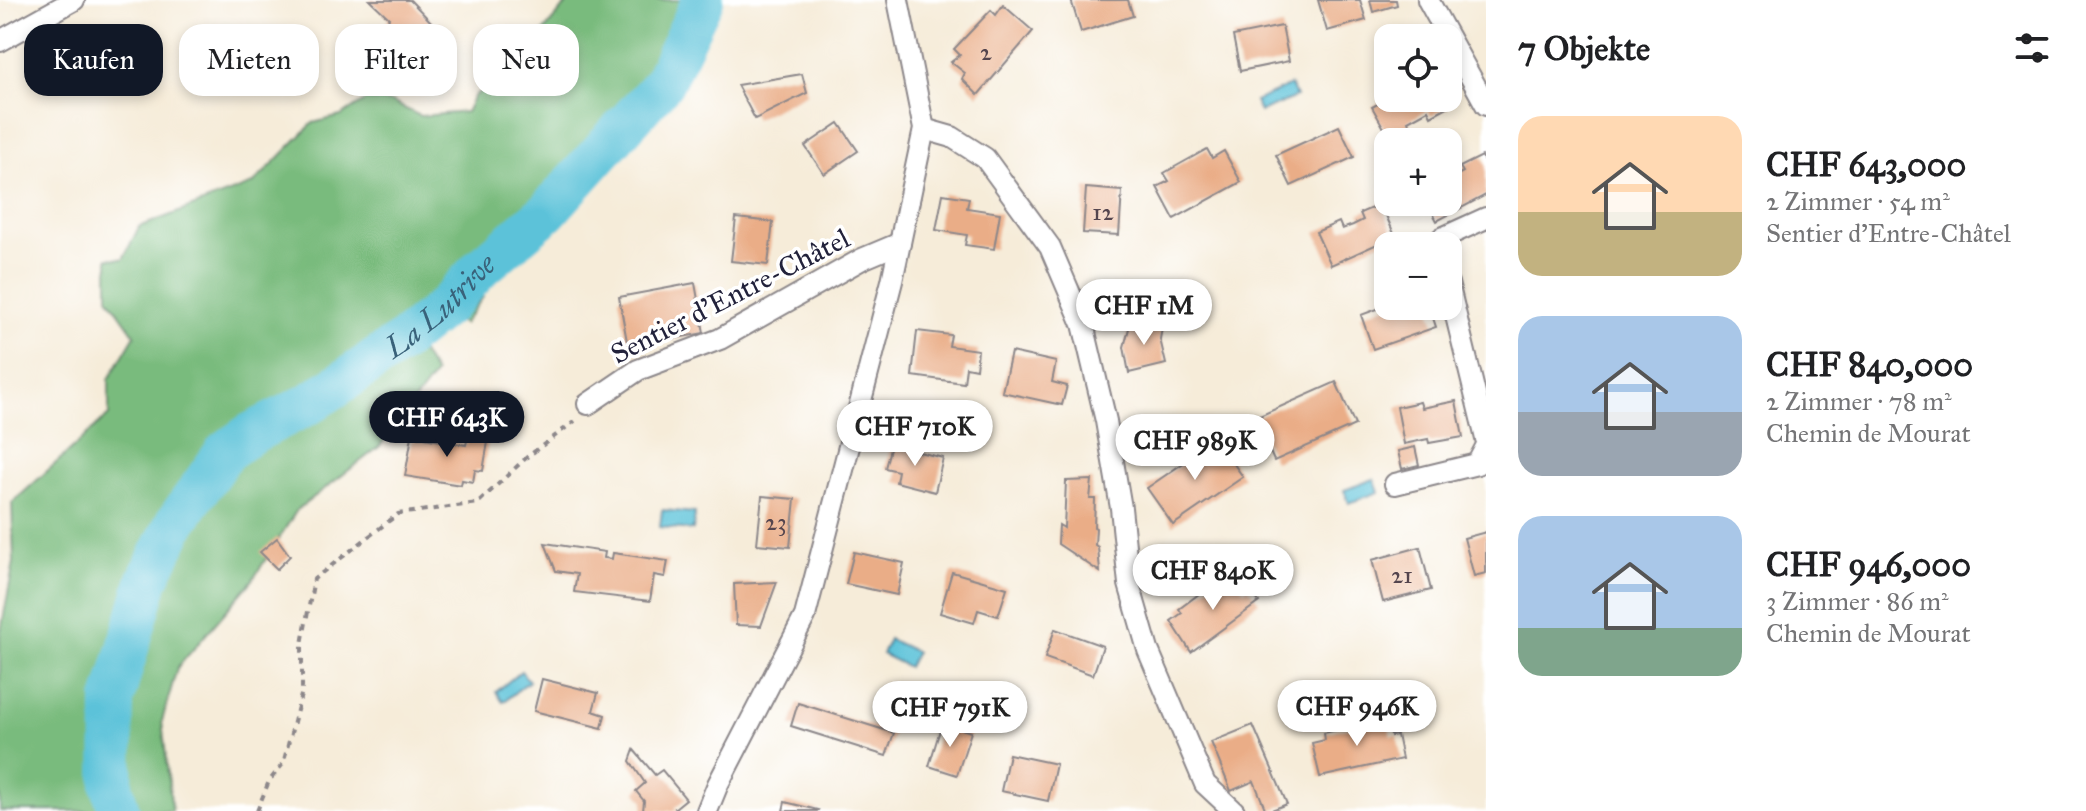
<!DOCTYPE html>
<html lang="de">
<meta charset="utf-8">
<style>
:root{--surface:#fff;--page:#f6f6f6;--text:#202124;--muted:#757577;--accent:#111827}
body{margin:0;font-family:"IM FELL Great Primer",serif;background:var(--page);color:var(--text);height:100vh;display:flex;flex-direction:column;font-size:30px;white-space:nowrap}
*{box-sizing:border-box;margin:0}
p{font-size:26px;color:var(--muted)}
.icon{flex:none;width:44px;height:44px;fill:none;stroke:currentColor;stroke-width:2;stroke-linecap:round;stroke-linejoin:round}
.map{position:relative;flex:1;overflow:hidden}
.side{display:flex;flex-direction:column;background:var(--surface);width:600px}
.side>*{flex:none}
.hud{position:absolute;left:24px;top:24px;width:760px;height:72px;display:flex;gap:16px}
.tools{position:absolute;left:1374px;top:24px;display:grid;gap:16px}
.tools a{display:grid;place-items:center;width:88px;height:88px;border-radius:16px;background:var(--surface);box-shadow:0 4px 12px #0003;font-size:40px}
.price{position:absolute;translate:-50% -68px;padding:0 18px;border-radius:28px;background:#fff;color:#222;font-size:26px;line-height:52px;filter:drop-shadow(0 2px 4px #0008)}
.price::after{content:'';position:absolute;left:50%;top:48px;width:24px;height:18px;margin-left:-12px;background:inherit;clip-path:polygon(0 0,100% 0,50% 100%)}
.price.selected{background:var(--accent);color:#fff}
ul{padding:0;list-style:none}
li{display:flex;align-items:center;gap:24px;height:200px;padding:0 32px}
li span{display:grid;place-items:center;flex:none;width:224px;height:160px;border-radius:24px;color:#555}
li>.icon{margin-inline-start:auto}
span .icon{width:96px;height:96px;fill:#fffc;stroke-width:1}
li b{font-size:34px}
h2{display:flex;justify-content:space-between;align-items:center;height:96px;padding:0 32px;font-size:34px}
.chip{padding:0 28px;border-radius:24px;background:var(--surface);box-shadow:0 4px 12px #0003;font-size:28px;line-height:72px}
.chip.selected{background:var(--accent);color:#fff}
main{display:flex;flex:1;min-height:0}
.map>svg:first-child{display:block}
.forest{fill:#79bb7d;stroke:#4e6e5c;stroke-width:2}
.water{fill:#5cc2d9;stroke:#3f728a;stroke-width:2}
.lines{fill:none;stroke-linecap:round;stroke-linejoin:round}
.river{stroke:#5cc2d9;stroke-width:42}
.building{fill:#eaad87}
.street-casing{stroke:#8c878a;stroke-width:24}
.path{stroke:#8c878a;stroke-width:4;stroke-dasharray:6 6;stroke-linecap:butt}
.street{stroke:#fff;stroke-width:20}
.labels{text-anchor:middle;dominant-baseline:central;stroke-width:7;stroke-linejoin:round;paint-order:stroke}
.number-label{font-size:24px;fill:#54454e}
.street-label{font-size:28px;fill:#22223b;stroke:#fff}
.water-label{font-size:30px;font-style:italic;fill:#39627a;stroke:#fff}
</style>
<main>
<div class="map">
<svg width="1486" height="811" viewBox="0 0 1486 811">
<rect width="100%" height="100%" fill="#fff"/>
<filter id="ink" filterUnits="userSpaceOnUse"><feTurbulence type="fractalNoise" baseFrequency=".0125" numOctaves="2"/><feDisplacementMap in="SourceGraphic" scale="16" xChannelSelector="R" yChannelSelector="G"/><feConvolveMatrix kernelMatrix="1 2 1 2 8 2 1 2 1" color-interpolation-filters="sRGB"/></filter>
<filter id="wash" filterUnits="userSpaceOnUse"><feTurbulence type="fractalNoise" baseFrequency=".006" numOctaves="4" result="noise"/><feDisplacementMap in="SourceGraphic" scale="32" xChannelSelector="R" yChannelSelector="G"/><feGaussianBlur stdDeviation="1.8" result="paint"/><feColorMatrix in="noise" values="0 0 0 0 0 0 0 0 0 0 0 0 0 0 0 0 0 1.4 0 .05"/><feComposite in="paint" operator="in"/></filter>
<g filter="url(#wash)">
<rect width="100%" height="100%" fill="#f6ecd9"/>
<path class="forest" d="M 570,0 L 703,0 L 561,194 L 464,274 L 483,297 L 463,324 L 436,308 L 411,335 L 435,374 L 379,447 L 297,510 L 252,581 L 177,668 L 162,721 L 172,811 L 0,811 L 0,635 L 14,562 L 12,503 L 109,415 L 109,379 L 135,335 L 108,297 L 108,258 L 123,259 L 139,227 L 253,184 L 313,123 L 341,116 L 366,100 L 392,102 L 420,116 L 466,112 L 475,95 L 517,69 L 533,44 Z"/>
<g class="water">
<path d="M 1291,85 L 1296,97 L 1260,112 L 1255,101 Z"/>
<path d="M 1374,479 L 1379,492 L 1349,503 L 1344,490 Z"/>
<path d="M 662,510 L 695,513 L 693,530 L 660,527 Z"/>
<path d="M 889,639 L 916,652 L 908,667 L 882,654 Z"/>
<path d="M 521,671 L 529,681 L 503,702 L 496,692 Z"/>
</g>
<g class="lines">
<path class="river" id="s1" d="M 119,811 L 112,786 L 113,700 L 148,579 L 176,522 L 225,452 L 250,434 L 311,403 L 400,343 L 446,306 L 481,268 L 547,212 L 663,83 L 703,0"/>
</g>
<g id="blocks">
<g class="building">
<path d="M 370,0 L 410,0 L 435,26 L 414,62 L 377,42 L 389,18 Z"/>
<path d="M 1071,0 L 1128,0 L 1133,16 L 1081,32 Z"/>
<path d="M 1318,0 L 1360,0 L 1366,20 L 1327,31 Z"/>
<path d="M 1370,0 L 1396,0 L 1397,5 L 1373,12 Z"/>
<path d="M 1003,5 L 1033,31 L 978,95 L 962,79 L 965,73 L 951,62 L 960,55 L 954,49 L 991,10 L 996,15 Z"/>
<path d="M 1282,26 L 1289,61 L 1240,71 L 1233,36 Z"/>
<path d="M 802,74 L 807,93 L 755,119 L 737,85 Z"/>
<path d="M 1389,98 L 1396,98 L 1398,101 L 1403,98 L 1447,98 L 1451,105 L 1431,116 L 1428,110 L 1408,121 L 1410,126 L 1389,137 L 1372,107 Z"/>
<path d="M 839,123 L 858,151 L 824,174 L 805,146 Z"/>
<path d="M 1339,126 L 1354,157 L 1291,186 L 1276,155 Z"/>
<path d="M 1207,149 L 1212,158 L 1224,151 L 1241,182 L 1174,219 L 1157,187 L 1169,181 L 1164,173 Z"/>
<path d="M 1482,156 L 1486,164 L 1486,195 L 1437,221 L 1427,202 L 1448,202 L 1448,180 L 1463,172 L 1460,167 Z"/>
<path d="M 1086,188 L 1122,191 L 1119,235 L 1083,233 Z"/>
<path d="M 943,194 L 969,198 L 967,208 L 1000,213 L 994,249 L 965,245 L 967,235 L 936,230 Z"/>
<path d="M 1381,204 L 1395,236 L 1331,265 L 1316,232 L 1339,222 L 1342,229 L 1353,225 L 1363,220 L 1360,213 Z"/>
<path d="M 736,218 L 773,222 L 768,265 L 731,261 Z"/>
<path d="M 695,283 L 704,333 L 628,347 L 619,297 Z"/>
<path d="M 1388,305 L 1429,306 L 1436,327 L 1373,349 L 1361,315 Z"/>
<path d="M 1131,321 L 1162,328 L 1160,339 L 1166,364 L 1129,373 L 1124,347 Z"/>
<path d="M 917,331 L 951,335 L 949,346 L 978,350 L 976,369 L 966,367 L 964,383 L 912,376 Z"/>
<path d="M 1011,352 L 1056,362 L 1052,382 L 1067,386 L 1062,405 L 1002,392 Z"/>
<path d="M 1336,382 L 1355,425 L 1274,461 L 1255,418 Z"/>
<path d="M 1456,401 L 1463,437 L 1429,443 L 1428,439 L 1404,444 L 1397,407 L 1420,402 L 1422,408 Z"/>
<path d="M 469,433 L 489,436 L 483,471 L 475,470 L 473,482 L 462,480 L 461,485 L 405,476 L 412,436 L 466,445 Z"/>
<path d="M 1217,440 L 1243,477 L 1173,525 L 1147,488 Z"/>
<path d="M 891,445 L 943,458 L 935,492 L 896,482 L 898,471 L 885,468 Z"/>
<path d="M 1415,447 L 1419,465 L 1402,469 L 1398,451 Z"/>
<path d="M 1092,480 L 1090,499 L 1095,499 L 1094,527 L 1096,528 L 1095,545 L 1098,547 L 1100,572 L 1058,544 L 1059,525 L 1064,528 L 1066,481 Z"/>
<path d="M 762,496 L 795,499 L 790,547 L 757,544 Z"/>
<path d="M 1486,532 L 1486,573 L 1474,576 L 1464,538 Z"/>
<path d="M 277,538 L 290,556 L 277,569 L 260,552 Z"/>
<path d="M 545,543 L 605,552 L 604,558 L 612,559 L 613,553 L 668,561 L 665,577 L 654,575 L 650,601 L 574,592 L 577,574 L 556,571 Z"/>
<path d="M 1420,547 L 1431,590 L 1383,602 L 1372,560 Z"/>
<path d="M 854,552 L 904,563 L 897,595 L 846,584 Z"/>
<path d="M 952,572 L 1007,588 L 998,616 L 978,610 L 974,623 L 940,613 Z"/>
<path d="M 1233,576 L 1244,590 L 1248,587 L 1259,602 L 1191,652 L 1171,621 L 1182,613 L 1179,609 L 1219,579 L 1222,584 Z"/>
<path d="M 777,582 L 761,626 L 736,625 L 734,584 Z"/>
<path d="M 1055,629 L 1103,646 L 1093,675 L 1045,658 Z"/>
<path d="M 542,679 L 598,693 L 593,711 L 605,715 L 602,728 L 534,711 Z"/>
<path d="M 798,703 L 894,733 L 886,756 L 791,726 Z"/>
<path d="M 1387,718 L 1391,736 L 1397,735 L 1402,759 L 1320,777 L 1312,743 L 1325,740 L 1324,733 Z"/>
<path d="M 942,723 L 971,732 L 957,775 L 929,766 Z"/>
<path d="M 1253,725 L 1287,804 L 1269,811 L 1266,811 L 1254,781 L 1231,791 L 1211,742 Z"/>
<path d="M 634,750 L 655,775 L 662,770 L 686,799 L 675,808 L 678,811 L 643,811 L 644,801 L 636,791 L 645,783 L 630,761 Z"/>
<path d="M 1009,754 L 1056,764 L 1048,801 L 1001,791 Z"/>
<path d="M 785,802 L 818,810 L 817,811 L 783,811 Z"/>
</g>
</g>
</g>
<g filter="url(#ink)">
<use href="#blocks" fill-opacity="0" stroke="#8c878a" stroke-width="2"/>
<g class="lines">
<defs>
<g id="street">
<path d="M 1428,0 L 1486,105"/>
<path d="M 0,41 L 74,0"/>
<path d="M 924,129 L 952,137 L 985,158 L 1050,247 L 1083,324 L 1106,421 L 1121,508 L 1129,584 L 1148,650 L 1205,784 L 1234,811"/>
<path d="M 1441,246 L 1442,238 L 1486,218"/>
<path d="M 1448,283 L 1486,439"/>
<path d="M 588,404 L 638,370 L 720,339 L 862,259 L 900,243"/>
<path d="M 1395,484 L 1477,464 L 1486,447"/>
<path d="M 707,811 L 718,784 L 805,616 L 892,281 L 924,129 L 898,0"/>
</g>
</defs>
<use href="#street" class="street-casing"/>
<path class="path" d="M 257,811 L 269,781 L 283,764 L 302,691 L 302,644 L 314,579 L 398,514 L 478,503 L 527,457 L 575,421"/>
<use href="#street" class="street"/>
</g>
</g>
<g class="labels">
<g class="number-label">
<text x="986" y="52">2</text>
<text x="1103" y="212">12</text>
<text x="776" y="522">23</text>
<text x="1402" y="575">21</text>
</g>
<g class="street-label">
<text transform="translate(730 296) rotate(-27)">Sentier d'Entre-Châtel</text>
</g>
<g class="water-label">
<text stroke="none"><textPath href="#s1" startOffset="648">La Lutrive</textPath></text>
</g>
</g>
</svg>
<div class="tools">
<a><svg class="icon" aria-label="locate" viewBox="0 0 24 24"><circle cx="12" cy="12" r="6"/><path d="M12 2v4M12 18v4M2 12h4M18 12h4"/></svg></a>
<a>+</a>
<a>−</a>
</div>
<b class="price" style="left:1144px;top:347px">CHF 1M</b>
<b class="price selected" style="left:447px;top:459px">CHF 643K</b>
<b class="price" style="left:915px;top:468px">CHF 710K</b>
<b class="price" style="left:1195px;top:482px">CHF 989K</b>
<b class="price" style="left:1213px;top:612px">CHF 840K</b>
<b class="price" style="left:1357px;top:748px">CHF 946K</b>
<b class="price" style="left:950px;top:749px">CHF 791K</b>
<div class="hud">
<a class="chip selected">Kaufen</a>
<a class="chip">Mieten</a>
<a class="chip">Filter</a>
<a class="chip">Neu</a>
</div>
</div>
<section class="side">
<h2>7 Objekte<svg class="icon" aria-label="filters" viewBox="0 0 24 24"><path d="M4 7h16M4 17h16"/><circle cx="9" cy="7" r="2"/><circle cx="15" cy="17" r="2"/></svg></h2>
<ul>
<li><span style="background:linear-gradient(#ffd9b3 60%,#c2b280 0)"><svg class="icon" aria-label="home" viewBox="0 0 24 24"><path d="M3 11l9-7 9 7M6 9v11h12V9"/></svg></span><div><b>CHF 643,000</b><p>2 Zimmer · 54 m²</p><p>Sentier d'Entre-Châtel</p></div></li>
<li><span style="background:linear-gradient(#a9c7e8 60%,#9aa5b1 0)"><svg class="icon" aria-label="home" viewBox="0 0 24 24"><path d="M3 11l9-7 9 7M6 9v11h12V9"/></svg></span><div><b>CHF 840,000</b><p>2 Zimmer · 78 m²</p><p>Chemin de Mourat</p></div></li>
<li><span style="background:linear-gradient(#a9c7e8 70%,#7fa58c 0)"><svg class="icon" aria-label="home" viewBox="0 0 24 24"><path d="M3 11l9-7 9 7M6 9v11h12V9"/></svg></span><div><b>CHF 946,000</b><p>3 Zimmer · 86 m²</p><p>Chemin de Mourat</p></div></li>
</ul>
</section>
</main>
